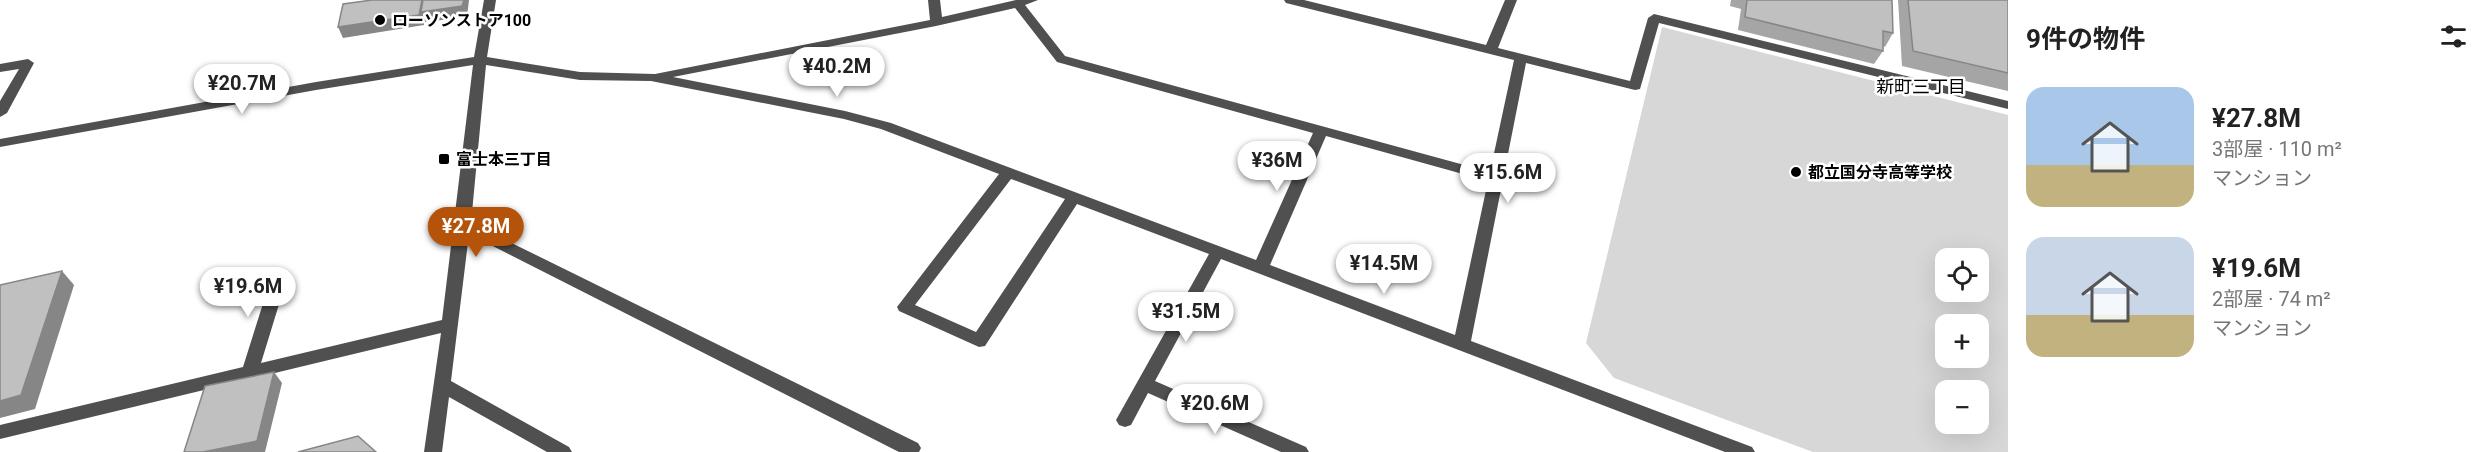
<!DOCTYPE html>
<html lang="ja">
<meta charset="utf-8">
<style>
:root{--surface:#fff;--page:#f2f2f2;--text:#222;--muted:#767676;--accent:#b45309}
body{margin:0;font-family:Roboto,"Noto Sans JP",sans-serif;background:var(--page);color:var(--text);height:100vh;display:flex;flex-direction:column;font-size:22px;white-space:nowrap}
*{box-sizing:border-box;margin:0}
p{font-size:20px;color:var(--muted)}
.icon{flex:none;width:33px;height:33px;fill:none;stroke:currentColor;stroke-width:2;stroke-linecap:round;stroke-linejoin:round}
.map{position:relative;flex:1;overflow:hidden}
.drawer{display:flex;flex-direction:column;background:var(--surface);width:480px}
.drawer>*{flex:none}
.controls{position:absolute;left:1935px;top:248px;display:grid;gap:12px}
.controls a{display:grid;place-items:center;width:54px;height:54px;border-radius:12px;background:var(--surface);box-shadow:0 6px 24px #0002;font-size:30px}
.price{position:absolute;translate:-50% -51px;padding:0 14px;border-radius:21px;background:#fff;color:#222;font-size:20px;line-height:39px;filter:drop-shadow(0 2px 3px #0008)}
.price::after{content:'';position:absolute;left:50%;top:36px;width:18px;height:14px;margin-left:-9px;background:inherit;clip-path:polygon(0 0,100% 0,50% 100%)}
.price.on{background:var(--accent);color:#fff}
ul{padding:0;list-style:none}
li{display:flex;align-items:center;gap:18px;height:150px;padding:0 18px}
li span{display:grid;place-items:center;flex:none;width:168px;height:120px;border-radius:18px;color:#555}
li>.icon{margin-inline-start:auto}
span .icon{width:72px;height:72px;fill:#fffc;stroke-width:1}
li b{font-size:26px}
h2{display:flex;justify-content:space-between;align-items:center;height:72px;padding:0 18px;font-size:26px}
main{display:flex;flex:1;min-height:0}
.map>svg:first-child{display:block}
.green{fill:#d7d7d7;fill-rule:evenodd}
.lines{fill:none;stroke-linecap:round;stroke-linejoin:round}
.minor{fill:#505050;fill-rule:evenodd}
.wall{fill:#a5a5a5}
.shaded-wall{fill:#868686}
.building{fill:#c0c0c0;stroke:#868686;stroke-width:1.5}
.poi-dot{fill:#000;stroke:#fff;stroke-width:2}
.labels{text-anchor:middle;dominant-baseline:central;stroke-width:5;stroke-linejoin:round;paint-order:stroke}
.poi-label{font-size:16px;font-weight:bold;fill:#000;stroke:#fff;text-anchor:start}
.neighbourhood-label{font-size:18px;fill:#000;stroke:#fff}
</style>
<main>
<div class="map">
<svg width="2008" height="452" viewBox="0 0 2008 452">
<rect width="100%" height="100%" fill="#fff"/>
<path class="green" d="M 1662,27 L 2008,115 L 2008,452 L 1813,452 L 1614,378 L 1586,343 ZM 1946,258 L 1978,258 L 1978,291 L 1946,291 ZM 1946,324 L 1978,324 L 1978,357 L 1946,357 ZM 1946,390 L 1978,390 L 1978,423 L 1946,423 Z"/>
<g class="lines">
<g class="minor">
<path d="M 484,0 L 496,0 L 487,57 L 580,72 L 655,74 L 930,20 L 928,0 L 940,0 L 942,17 L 1016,0 L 1038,0 L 1025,5 L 1065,56 L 1490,172 L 1514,60 L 1286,3 L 1284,0 L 1304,0 L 1486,45 L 1505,0 L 1517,0 L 1498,48 L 1630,81 L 1648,18 L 1654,14 L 2008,101 L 2008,109 L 1659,23 L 1640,89 L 1635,90 L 1526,63 L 1471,341 L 1752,447 L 1755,452 L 1725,452 L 1221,259 L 1155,381 L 1306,447 L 1309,452 L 1281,452 L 1148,393 L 1131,425 L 1125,427 L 1119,425 L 1116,420 L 1209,254 L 1077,204 L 985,346 L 979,347 L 899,311 L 897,307 L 999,174 L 881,129 L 844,119 L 651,81 L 580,80 L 486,65 L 471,223 L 918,443 L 921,448 L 919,452 L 899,452 L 469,234 L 451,381 L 569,447 L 572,452 L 547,452 L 449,397 L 442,452 L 424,452 L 441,333 L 0,439 L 0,425 L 243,367 L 272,275 L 274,271 L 286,271 L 288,275 L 261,363 L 442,320 L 473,65 L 316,90 L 0,147 L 0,139 L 316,82 L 474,57 ZM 1015,8 L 1057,62 L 1313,133 L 1256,260 L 891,123 L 845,111 L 673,77 L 936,26 ZM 1326,136 L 1488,181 L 1455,335 L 1270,265 ZM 1011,179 L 1065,199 L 976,332 L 915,305 Z"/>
<path d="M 28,59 L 34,63 L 7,113 L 0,117 L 0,101 L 19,69 L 0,72 L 0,64 Z"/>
</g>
</g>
<g class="wall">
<path d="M 1731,0 L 1892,0 L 1893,33 L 1885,47 L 1883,46 L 1883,51 L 1874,64 L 1738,30 L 1741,9 L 1730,6 Z"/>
<path d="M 1898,0 L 2008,0 L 2008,91 L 1902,66 Z"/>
</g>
<g class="shaded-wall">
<path d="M 422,0 L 469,0 L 467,17 L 425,22 L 424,20 L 424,25 L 343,38 L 338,27 Z"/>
<path d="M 62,271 L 74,285 L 35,409 L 0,418 L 0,401 Z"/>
<path d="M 274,372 L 282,383 L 265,452 L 203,452 Z"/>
</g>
<g class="building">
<path d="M 372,0 L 422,0 L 419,15 L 338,27 L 343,4 Z"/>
<path d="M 423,0 L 464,0 L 462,6 L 421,12 Z"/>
<path d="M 1747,0 L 1892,0 L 1893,33 L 1883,31 L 1883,51 L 1745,17 Z"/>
<path d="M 1908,0 L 2008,0 L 2008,73 L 1913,51 Z"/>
<path d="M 62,271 L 21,395 L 0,401 L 0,285 Z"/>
<path d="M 274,372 L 257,441 L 203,452 L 184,452 L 205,386 Z"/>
<path d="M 358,436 L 376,452 L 298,452 Z"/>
</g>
<g class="poi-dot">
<circle cx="380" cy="20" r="6"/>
<rect x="438" y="153" width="12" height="12" rx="3"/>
<circle cx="1796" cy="172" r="6"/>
</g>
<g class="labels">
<g class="poi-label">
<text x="392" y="20">ローソンストア100</text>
<text x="456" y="159">富士本三丁目</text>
<text x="1808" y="172">都立国分寺高等学校</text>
</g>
<g class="neighbourhood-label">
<text x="1921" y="86">新町三丁目</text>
</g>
</g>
</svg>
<div class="controls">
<a><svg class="icon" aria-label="locate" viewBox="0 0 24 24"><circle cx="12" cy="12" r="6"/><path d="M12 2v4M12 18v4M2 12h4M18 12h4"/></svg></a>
<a>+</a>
<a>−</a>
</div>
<b class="price" style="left:837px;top:98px">¥40.2M</b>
<b class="price" style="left:242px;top:115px">¥20.7M</b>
<b class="price" style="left:1277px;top:192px">¥36M</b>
<b class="price" style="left:1508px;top:204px">¥15.6M</b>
<b class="price on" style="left:476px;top:258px">¥27.8M</b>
<b class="price" style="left:1384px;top:295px">¥14.5M</b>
<b class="price" style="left:248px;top:318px">¥19.6M</b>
<b class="price" style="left:1186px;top:343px">¥31.5M</b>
<b class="price" style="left:1215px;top:435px">¥20.6M</b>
</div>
<section class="drawer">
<h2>9件の物件<svg class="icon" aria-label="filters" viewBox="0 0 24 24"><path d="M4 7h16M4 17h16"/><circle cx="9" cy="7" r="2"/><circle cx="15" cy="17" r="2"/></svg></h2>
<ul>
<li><span style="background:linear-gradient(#a9c7e8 65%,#c2b280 0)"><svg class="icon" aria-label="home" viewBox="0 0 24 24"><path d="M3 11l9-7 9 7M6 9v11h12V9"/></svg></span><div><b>¥27.8M</b><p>3部屋 · 110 m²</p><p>マンション</p></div></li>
<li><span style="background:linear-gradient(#c9d6e8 65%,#c2b280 0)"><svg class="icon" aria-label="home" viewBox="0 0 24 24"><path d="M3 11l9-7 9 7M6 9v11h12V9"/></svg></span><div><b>¥19.6M</b><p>2部屋 · 74 m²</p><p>マンション</p></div></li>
</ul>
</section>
</main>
